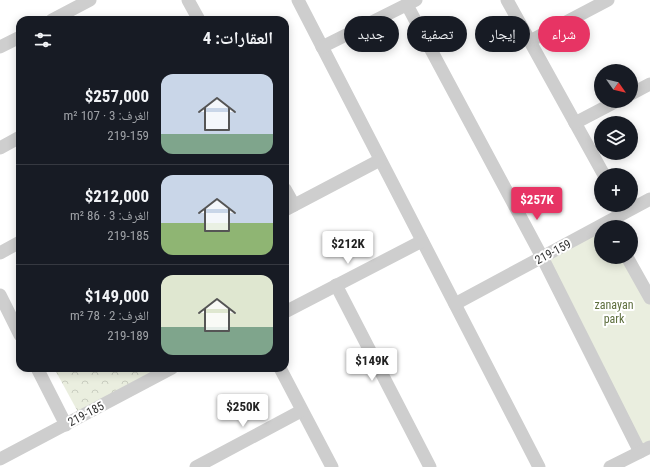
<!DOCTYPE html>
<html lang="ar">
<meta charset="utf-8">
<style>
:root{--surface:#171b24;--page:#242831;--text:#f1f3f6;--muted:#9ea1a6;--line:#363941;--accent:#e73464}
body{margin:0;font-family:"Roboto Condensed","Noto Naskh Arabic",sans-serif;background:var(--page);color:var(--text);direction:rtl;height:100vh;display:flex;flex-direction:column;font-size:15px;white-space:nowrap}
*{box-sizing:border-box;margin:0}
p{font-size:13px;color:var(--muted)}
.icon{flex:none;width:22px;height:22px;fill:none;stroke:currentColor;stroke-width:2;stroke-linecap:round;stroke-linejoin:round}
.map{position:relative;flex:1;overflow:hidden;direction:ltr}
.sheet{position:absolute;left:16px;top:16px;width:273px;height:356px;display:flex;flex-direction:column;background:var(--surface);border-radius:12px;box-shadow:0 2px 10px #0003;direction:rtl}
.sheet>*{flex:none}
.banner{position:absolute;left:301px;top:16px;width:289px;height:36px;direction:rtl;display:flex;gap:8px}
.needle{width:26px;rotate:124deg}
.controls{position:absolute;left:594px;top:64px;display:grid;gap:8px}
.controls a{display:grid;place-items:center;width:44px;height:44px;border-radius:50%;background:var(--surface);box-shadow:0 2px 10px #0003;font-size:20px}
.price{position:absolute;translate:-50% -34px;padding:0 9px;border-radius:4px;background:#fff;color:#222;font-size:13px;line-height:26px;filter:drop-shadow(0 1px 2px #0008)}
.price::after{content:'';position:absolute;left:50%;top:24px;width:12px;height:9px;margin-left:-6px;background:inherit;clip-path:polygon(0 0,100% 0,50% 100%)}
.price.on{background:var(--accent);color:#fff}
ul{padding:0;list-style:none}
li{display:flex;align-items:center;gap:12px;height:100px;padding:0 16px}
li+li{border-top:1px solid var(--line)}
li span{display:grid;place-items:center;flex:none;width:112px;height:80px;border-radius:12px;color:#555}
li>.icon{margin-inline-start:auto}
span .icon{width:48px;height:48px;fill:#fffc;stroke-width:1}
li b{font-size:17px}
h2{display:flex;justify-content:space-between;align-items:center;height:48px;padding:0 16px;font-size:17px}
.chip{padding:0 14px;border-radius:18px;background:var(--surface);box-shadow:0 2px 10px #0003;font-size:14px;line-height:36px}
.chip.on{background:var(--accent);color:#fff}
.map>svg:first-child{display:block}
.park{fill:url(#park-crowns)}
.garden{fill:#eaeedf}
.lines{fill:none;stroke-linecap:round;stroke-linejoin:round}
.street{stroke:#cecece;stroke-width:13}
.labels{text-anchor:middle;dominant-baseline:central;stroke-width:4;stroke-linejoin:round;paint-order:stroke}
.street-label{font-size:12px;fill:#313131;stroke:#fff}
.park-label{font-size:12px;fill:#5d6e3d;stroke:#fff}
</style>
<div class="map">
<svg width="650" height="467" viewBox="0 0 650 467">
<defs>
<pattern id="park-crowns" width="20" height="18" patternUnits="userSpaceOnUse"><rect width="20" height="18" fill="#eaeedf"/><path d="M2 6a3 3 0 1 1 6 0M12 15a3 3 0 1 1 6 0" fill="none" stroke="#c9cdc0"/></pattern>
</defs>
<rect width="100%" height="100%" fill="#fff"/>
<path class="park" d="M 54,368 L 159,368 L 78,412 Z"/>
<path class="garden" d="M 601,230 L 601,257 L 622,257 L 650,304 L 650,447 L 643,450 L 548,258 Z"/>
<g class="lines">
<g class="street">
<path d="M 188,0 L 199,20"/>
<path d="M 298,0 L 539,467"/>
<path d="M 507,0 L 604,175"/>
<path d="M 407,5 L 542,257 L 640,452"/>
<path d="M 52,20 L 90,0"/>
<path d="M 530,41 L 608,0"/>
<path d="M 0,47 L 20,37"/>
<path d="M 322,47 L 416,0"/>
<path d="M 631,94 L 650,84"/>
<path d="M 575,123 L 617,101"/>
<path d="M 0,148 L 20,137"/>
<path d="M 285,189 L 294,205"/>
<path d="M 285,210 L 380,160"/>
<path d="M 0,253 L 20,242"/>
<path d="M 627,257 L 650,298"/>
<path d="M 336,285 L 430,467"/>
<path d="M 0,295 L 20,335"/>
<path d="M 455,304 L 650,199"/>
<path d="M 285,312 L 422,241"/>
<path d="M 37,368 L 66,425"/>
<path d="M 280,368 L 332,467"/>
<path d="M 0,459 L 172,368"/>
<path d="M 196,467 L 301,411"/>
<path d="M 610,467 L 650,447"/>
</g>
</g>
<g class="labels">
<g class="street-label">
<text transform="translate(553 252) rotate(-28)">219-159</text>
<text transform="translate(86 414) rotate(-28)">219-185</text>
</g>
<g class="park-label">
<text x="614" y="305">zanayan<tspan x="614" dy="14">park</tspan></text>
</g>
</g>
</svg>
<div class="controls">
<a><svg class="needle" viewBox="-14 -14 28 28"><path d="M0-13l5 13h-10z" fill="#e53935"/><path d="M0 13l5-13h-10z" fill="#9ea1a6"/></svg></a>
<a><svg class="icon" aria-label="layers" viewBox="0 0 24 24"><path d="M12 4l9 5-9 5-9-5zM3 14l9 5 9-5"/></svg></a>
<a>+</a>
<a>−</a>
</div>
<b class="price on" style="left:537px;top:221px">$257K</b>
<b class="price" style="left:348px;top:265px">$212K</b>
<b class="price" style="left:372px;top:382px">$149K</b>
<b class="price" style="left:243px;top:428px">$250K</b>
<div class="banner">
<a class="chip on">شراء</a>
<a class="chip">إيجار</a>
<a class="chip">تصفية</a>
<a class="chip">جديد</a>
</div>
<section class="sheet">
<h2>العقارات: 4<svg class="icon" aria-label="filters" viewBox="0 0 24 24"><path d="M4 7h16M4 17h16"/><circle cx="9" cy="7" r="2"/><circle cx="15" cy="17" r="2"/></svg></h2>
<ul>
<li><span style="background:linear-gradient(#c9d6e8 75%,#7fa58c 0)"><svg class="icon" aria-label="home" viewBox="0 0 24 24"><path d="M3 11l9-7 9 7M6 9v11h12V9"/></svg></span><div><b>$257,000</b><p>الغرف: 3 · 107 m²</p><p>219-159</p></div></li>
<li><span style="background:linear-gradient(#c9d6e8 60%,#8fb573 0)"><svg class="icon" aria-label="home" viewBox="0 0 24 24"><path d="M3 11l9-7 9 7M6 9v11h12V9"/></svg></span><div><b>$212,000</b><p>الغرف: 3 · 86 m²</p><p>219-185</p></div></li>
<li><span style="background:linear-gradient(#dfe7d0 65%,#7fa58c 0)"><svg class="icon" aria-label="home" viewBox="0 0 24 24"><path d="M3 11l9-7 9 7M6 9v11h12V9"/></svg></span><div><b>$149,000</b><p>الغرف: 2 · 78 m²</p><p>219-189</p></div></li>
</ul>
</section>
</div>
